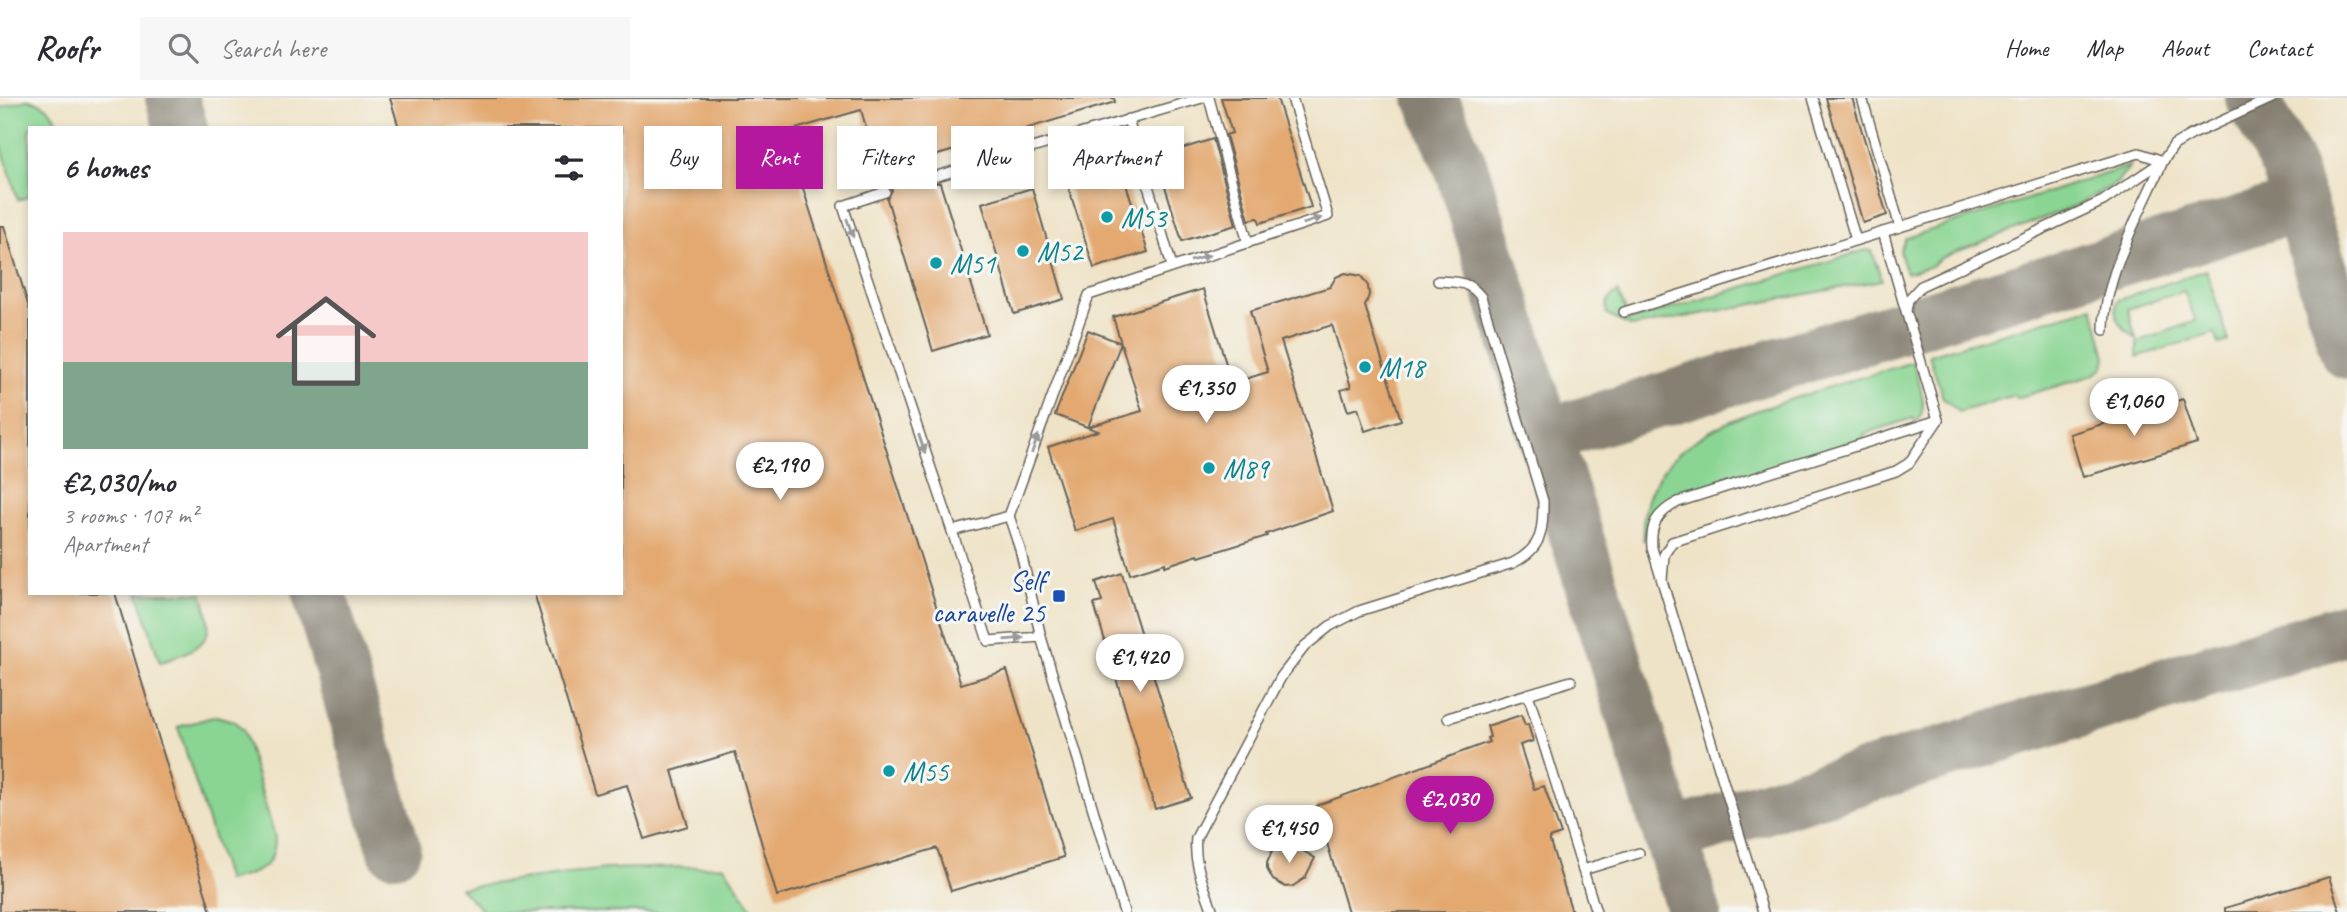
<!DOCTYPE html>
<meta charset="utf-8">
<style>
:root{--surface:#fff;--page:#f7f7f7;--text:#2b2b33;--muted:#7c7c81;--line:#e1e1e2;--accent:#b5179e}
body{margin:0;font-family:Caveat,sans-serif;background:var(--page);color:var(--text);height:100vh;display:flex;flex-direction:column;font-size:26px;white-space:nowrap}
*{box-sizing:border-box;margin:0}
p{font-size:23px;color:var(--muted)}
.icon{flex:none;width:38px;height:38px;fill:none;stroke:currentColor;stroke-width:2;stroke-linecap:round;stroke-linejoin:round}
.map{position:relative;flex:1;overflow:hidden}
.sheet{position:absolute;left:28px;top:28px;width:595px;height:469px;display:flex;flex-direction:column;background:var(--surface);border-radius:0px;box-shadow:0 4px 10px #0003}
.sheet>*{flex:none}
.banner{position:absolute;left:644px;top:28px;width:665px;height:63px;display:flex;gap:14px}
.price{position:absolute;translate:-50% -60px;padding:0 16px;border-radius:24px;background:#fff;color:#222;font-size:23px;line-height:46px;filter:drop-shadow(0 2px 4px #0008)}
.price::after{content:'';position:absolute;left:50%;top:42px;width:21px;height:16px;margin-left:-10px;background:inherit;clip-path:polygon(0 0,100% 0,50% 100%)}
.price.current{background:var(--accent);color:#fff}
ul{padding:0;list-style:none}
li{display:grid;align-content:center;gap:14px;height:371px;padding:0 35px}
li span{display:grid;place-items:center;height:217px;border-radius:0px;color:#555}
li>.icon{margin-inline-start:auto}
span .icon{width:126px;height:126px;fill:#fffc;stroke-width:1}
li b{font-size:30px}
h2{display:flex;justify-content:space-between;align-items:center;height:84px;padding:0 35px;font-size:30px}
.chip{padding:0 24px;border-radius:0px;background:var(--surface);box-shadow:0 4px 10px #0003;font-size:24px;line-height:63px}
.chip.current{background:var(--accent);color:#fff}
header{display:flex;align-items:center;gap:42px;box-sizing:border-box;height:98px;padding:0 35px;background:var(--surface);border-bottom:2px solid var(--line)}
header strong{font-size:33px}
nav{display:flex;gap:38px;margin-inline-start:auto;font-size:24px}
.search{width:490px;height:63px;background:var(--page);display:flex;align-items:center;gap:18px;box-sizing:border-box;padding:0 24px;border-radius:0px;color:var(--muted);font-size:26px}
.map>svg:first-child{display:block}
.green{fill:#8ad593;stroke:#537858;stroke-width:2}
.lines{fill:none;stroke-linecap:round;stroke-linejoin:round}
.taxiway{stroke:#868072;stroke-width:54}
.building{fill:#e3a971;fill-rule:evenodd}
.service-casing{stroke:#666258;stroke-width:12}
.service{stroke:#fff;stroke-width:9}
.oneway{fill:#999}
.culture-dot{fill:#0f9aa8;stroke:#f6f6f2;stroke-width:2.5}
.transit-dot{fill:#1a4fb4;stroke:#f6f6f2;stroke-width:2.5}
.labels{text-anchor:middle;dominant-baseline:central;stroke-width:6;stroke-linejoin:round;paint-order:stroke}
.culture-label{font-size:28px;fill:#0d838f;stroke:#f6f6f2;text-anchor:start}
.transit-label{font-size:28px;fill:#164399;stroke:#f6f6f2;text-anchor:end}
</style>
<header>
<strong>Roofr</strong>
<div class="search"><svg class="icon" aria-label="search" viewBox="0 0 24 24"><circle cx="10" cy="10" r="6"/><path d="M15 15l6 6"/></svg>Search here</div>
<nav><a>Home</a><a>Map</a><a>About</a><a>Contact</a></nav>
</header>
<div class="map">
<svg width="2347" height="814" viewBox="0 0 2347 814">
<rect width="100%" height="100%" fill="#f6f6f2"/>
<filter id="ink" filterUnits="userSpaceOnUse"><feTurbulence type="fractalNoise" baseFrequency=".0143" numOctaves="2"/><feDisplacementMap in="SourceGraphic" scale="14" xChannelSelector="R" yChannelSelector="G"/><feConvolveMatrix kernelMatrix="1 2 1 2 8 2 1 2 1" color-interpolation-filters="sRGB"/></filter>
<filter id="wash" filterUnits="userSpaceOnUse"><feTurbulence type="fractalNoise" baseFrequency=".00686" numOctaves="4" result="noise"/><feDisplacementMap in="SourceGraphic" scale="28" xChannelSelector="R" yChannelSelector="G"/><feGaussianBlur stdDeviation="1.57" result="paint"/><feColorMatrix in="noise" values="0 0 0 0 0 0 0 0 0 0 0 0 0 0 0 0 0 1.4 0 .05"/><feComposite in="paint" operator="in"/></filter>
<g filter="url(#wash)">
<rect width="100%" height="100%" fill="#efe3c7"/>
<g class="green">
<path d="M 29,1 C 47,7 53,11 59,30 L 30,30 L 30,98 L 18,102 L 0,43 L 0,10 Z"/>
<path d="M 2130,68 L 2117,85 L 2077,107 L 1941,160 L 1929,169 L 1906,175 L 1900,152 L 1906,140 Z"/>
<path d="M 1866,152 L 1872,153 L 1882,182 L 1632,229 L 1607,217 C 1604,205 1609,200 1618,194 L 1630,223 Z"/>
<path d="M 2206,172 L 2229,243 L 2219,246 L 2215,235 L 2137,259 L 2137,244 L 2196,223 L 2184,193 L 2128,211 L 2136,241 C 2121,227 2111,223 2118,202 Z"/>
<path d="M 2093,209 L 2106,259 L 2104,269 L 2094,277 L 2016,300 L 2014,297 L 1959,314 L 1943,300 L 1929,257 Z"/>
<path d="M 1913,264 C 1917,281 1932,312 1915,324 L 1913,320 L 1864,336 L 1864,341 L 1668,401 C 1653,413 1648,425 1643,443 C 1638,350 1727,321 1801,298 C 1838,286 1876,275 1913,264 Z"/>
<path d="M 138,495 L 202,495 C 218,546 204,547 160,565 Z"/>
<path d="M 216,618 L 234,623 L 243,632 L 275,739 C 275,773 255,775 227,783 L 178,629 Z"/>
<path d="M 724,768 L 754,814 L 484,814 L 460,790 L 606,771 Z"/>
</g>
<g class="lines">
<g class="taxiway">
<path d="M 172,0 L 181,30"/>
<path d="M 1431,0 L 1461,69 L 1694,814"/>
<path d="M 2252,0 L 2287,66 L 2347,254"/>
<path d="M 1545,338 L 2301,106"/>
<path d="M 319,495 L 394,751"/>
<path d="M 1671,738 L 2347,531"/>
</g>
</g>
<g id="blocks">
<g class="building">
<path d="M 390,0 L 1114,0 L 1115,4 L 931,59 L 935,71 L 930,76 L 931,81 L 935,85 L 940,85 L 987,236 L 933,253 L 887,101 L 892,92 L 889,88 L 883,87 L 861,12 L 785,34 L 961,586 L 1007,572 L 1064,759 L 951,793 L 937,750 L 777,798 L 735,654 L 672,673 L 688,728 L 644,741 L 627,687 L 595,696 L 534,495 L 621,495 L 621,30 L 399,30 Z"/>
<path d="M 1221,0 L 1277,0 L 1311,109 L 1260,125 L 1258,120 L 1249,122 L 1226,37 L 1232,35 Z"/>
<path d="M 1826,0 L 1852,0 L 1887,117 L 1863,125 Z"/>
<path d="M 1213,41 L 1236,127 L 1182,143 L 1156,59 Z"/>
<path d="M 1120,68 L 1148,154 L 1094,170 L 1067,85 Z"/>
<path d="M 1032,90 L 1064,201 L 1014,216 L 982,105 Z"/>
<path d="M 0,128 L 4,128 L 30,213 L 30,495 L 115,495 L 211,814 L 0,814 Z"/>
<path d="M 1345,175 L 1361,178 L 1368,188 L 1369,197 L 1365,208 L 1401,322 L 1365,333 L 1358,310 L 1348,313 L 1341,292 L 1351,289 L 1332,227 L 1281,243 L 1333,413 L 1266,436 L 1267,438 L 1199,459 L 1198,457 L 1165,468 L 1165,465 L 1130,476 L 1113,421 L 1075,433 L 1048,349 L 1098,333 L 1055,317 L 1088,232 L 1121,245 L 1113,219 L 1203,191 L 1232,285 L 1268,274 L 1250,213 L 1330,189 L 1336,179 ZM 1121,245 L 1142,313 L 1088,329 Z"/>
<path d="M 2183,301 L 2197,345 L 2083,379 L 2070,336 Z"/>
<path d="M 1122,475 L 1191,700 L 1155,711 L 1094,506 L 1102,504 L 1096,484 Z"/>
<path d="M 1521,617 L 1525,627 L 1528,626 L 1533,643 L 1520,647 L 1534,691 L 1544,688 L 1561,736 L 1549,740 L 1572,814 L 1348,814 L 1316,709 L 1318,707 L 1489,644 L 1487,640 L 1490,639 L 1487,628 Z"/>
<path d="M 1291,746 L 1315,760 L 1305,780 L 1293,788 L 1286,789 L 1273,782 L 1267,771 L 1267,765 L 1272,753 L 1277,749 Z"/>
<path d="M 2329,779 L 2340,814 L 2225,814 L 2225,810 Z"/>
</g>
</g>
</g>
<g filter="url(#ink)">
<use href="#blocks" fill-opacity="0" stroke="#666258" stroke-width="2"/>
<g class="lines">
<defs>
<g id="service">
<path d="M 1209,0 L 1248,145"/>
<path d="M 1813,0 L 1856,142"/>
<path d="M 1862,0 L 1900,129"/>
<path d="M 1128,21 L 1172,168"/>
<path d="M 937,78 L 1202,0"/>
<path d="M 885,94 L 843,108 L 952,433 L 1009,418 L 1089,197 L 1328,118 L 1292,0"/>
<path d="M 1883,134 L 1905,210"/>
<path d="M 1624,214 L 2139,55 L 2163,63 L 2103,103 L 1921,188 L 1908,202 L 1906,213 L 1938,322 L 1909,365 L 1896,373 L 1672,444 L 1664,457 L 1662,482"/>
<path d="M 2104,232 C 2104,178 2141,113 2163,63 L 2174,47 L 2191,37 L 2272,0"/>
<path d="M 1009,418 L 1020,451 L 1041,539 L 1124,814"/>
<path d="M 952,433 L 988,543 L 1041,539"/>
<path d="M 1528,596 L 1596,814"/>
<path d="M 1448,620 L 1571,583"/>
<path d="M 1583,772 L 1639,755"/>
<path d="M 1213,814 C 1205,790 1193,766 1196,740 L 1281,579 L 1305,548 L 1330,528 L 1359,513 L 1513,465 C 1542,450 1543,434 1543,403 L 1481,199 C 1469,183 1457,184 1438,183"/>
<path d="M 1763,814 L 1652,450 C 1650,426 1657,415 1678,404 L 1938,322"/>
</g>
</defs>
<use href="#service" class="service-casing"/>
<use href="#service" class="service"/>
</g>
<defs><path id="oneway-solid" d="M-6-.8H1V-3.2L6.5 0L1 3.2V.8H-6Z" transform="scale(1.75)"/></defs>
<g class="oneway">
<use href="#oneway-solid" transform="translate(1312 123) rotate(-18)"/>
<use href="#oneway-solid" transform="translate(850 130) rotate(71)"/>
<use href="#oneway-solid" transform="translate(1200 160) rotate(-17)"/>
<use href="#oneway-solid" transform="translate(922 346) rotate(71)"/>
<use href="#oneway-solid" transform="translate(1035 346) rotate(-70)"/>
<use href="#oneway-solid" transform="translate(1014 541) rotate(-5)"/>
</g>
</g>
<g class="culture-dot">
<circle cx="1107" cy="119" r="7"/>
<circle cx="1023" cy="153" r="7"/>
<circle cx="936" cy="165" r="7"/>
<circle cx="1365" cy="269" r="7"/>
<circle cx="1209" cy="370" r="7"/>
<circle cx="889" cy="673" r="7"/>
</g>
<rect class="transit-dot" x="1052" y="491" width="14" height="14" rx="3.5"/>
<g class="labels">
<g class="culture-label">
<text x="1121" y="119">M53</text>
<text x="1037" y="153">M52</text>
<text x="950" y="165">M51</text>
<text x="1379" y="269">M18</text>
<text x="1223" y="370">M89</text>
<text x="903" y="673">M55</text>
</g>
<g class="transit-label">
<text x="1045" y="482">Self<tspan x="1045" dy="32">caravelle 25</tspan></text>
</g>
</g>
</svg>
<b class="price" style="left:1206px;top:327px">€1,350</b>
<b class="price" style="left:2134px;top:340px">€1,060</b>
<b class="price" style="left:780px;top:404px">€2,190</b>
<b class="price" style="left:1140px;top:596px">€1,420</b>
<b class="price current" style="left:1450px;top:738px">€2,030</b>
<b class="price" style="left:1289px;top:767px">€1,450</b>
<div class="banner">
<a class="chip">Buy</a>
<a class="chip current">Rent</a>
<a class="chip">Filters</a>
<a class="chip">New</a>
<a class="chip">Apartment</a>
</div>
<section class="sheet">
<h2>6 homes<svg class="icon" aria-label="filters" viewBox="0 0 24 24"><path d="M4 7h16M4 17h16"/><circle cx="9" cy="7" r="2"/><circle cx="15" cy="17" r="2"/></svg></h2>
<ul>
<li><span style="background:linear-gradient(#f6c9c9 60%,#7fa58c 0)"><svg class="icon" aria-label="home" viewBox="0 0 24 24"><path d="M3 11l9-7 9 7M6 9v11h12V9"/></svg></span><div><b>€2,030/mo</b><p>3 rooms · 107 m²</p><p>Apartment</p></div></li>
</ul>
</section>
</div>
